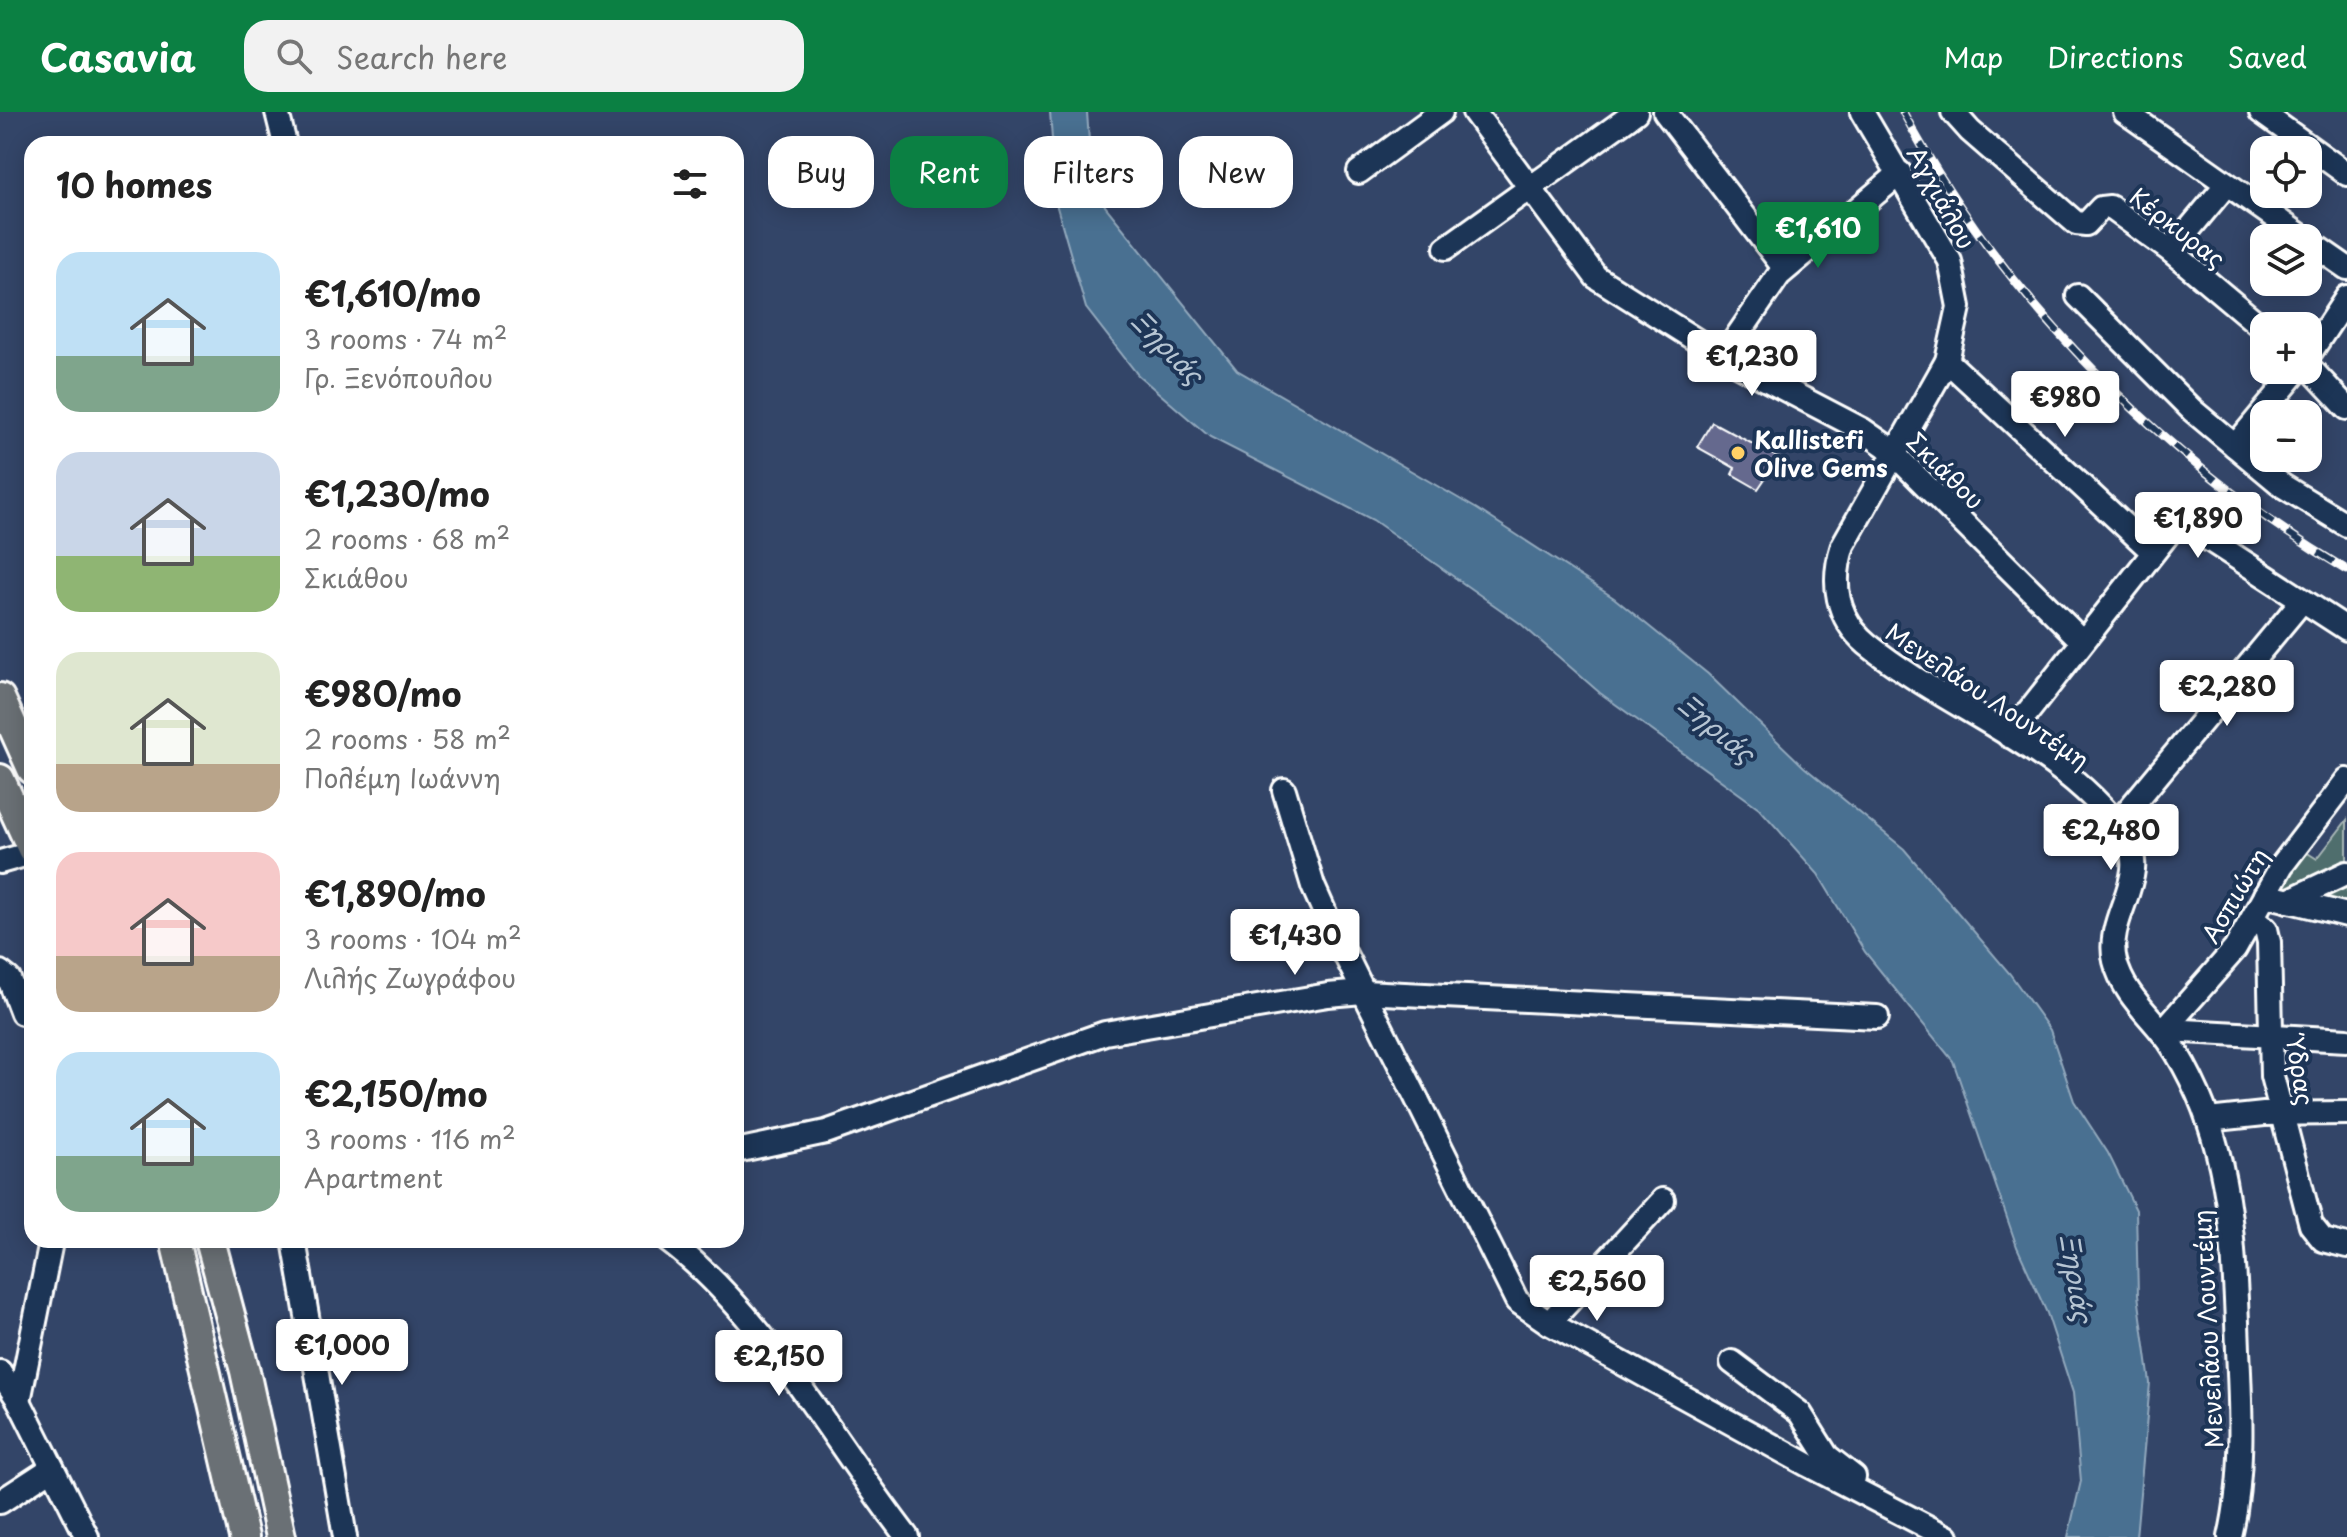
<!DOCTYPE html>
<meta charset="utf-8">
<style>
:root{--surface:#fff;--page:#f2f2f2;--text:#222;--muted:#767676;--accent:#0b8043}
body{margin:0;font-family:"Playpen Sans",sans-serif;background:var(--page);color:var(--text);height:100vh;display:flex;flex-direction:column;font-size:30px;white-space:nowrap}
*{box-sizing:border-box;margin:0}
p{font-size:26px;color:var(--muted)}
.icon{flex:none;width:44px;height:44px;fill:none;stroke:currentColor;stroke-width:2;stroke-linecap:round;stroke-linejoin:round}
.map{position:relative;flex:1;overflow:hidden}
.side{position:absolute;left:24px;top:24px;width:720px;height:1112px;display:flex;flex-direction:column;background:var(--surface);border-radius:24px;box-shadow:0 4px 20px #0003}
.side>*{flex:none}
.hud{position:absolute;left:768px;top:24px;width:760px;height:72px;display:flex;gap:16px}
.fabs{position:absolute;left:2250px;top:24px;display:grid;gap:16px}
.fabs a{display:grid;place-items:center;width:72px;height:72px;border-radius:16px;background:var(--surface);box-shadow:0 4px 20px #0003;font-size:40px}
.price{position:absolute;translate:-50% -68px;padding:0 18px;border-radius:8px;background:#fff;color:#222;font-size:26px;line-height:52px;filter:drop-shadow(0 2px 4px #0008)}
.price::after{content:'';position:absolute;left:50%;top:48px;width:24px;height:18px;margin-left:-12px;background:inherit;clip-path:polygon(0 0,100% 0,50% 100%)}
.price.active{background:var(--accent);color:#fff}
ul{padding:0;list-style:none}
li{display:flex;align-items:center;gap:24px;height:200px;padding:0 32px}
li span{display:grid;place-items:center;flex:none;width:224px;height:160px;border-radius:24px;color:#555}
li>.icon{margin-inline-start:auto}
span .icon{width:96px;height:96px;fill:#fffc;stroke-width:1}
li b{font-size:34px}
h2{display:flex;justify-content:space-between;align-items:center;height:96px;padding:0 32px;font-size:34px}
.pill{padding:0 28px;border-radius:24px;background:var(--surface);box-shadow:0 4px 20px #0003;font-size:28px;line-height:72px}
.pill.active{background:var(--accent);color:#fff}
header{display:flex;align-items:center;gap:48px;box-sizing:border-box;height:112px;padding:0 40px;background:var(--accent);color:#fff}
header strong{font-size:38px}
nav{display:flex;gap:44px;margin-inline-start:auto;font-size:28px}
.search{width:560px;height:72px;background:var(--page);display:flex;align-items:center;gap:20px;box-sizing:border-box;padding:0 28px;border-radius:24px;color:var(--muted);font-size:30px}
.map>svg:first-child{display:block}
.green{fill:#506e6d;stroke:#a8b6b6;stroke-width:2}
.water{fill:#496f91;stroke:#92a9bd;stroke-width:2}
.building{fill:#65698e;stroke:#fff;stroke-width:2}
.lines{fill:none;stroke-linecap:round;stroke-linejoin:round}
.minor-casing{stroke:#fff;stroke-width:28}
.major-casing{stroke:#fff;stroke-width:34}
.minor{stroke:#1d3557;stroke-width:22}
.major{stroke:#6a7074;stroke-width:28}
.rail-casing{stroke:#fff;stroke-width:9}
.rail{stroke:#1d3557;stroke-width:6;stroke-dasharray:18;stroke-linecap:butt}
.poi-dot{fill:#ffd166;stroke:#1d3557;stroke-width:3}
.labels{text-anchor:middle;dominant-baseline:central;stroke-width:8;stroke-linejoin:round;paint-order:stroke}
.street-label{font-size:24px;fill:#fff;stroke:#1d3557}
.poi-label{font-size:24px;font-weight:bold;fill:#fff;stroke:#1d3557;text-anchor:start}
.water-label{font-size:26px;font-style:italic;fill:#b6c5d3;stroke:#1d3557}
</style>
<header>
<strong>Casavia</strong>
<div class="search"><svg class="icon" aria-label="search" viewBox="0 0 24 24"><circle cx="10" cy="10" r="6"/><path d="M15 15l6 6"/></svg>Search here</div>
<nav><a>Map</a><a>Directions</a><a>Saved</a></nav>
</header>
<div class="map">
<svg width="2347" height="1425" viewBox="0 0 2347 1425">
<rect width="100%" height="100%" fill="#334568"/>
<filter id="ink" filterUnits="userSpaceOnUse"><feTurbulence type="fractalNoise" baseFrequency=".0125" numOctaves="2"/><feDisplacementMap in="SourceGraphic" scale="16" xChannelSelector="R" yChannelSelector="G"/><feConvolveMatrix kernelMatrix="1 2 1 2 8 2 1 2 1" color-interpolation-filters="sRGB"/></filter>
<g filter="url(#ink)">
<path class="green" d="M 2347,708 L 2347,792 L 2282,776 L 2282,770 L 2306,740 L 2317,747 Z"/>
<path class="water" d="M 1050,0 L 1087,0 L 1090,44 L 1105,94 L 1237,258 L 1477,397 L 1614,486 L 1708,562 L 1804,655 L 1904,737 L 2010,862 L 2050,918 L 2074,989 L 2108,1041 L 2136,1098 L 2138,1183 L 2150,1271 L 2136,1425 L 2068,1425 L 2081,1369 L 2073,1281 L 2047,1201 L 2017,1135 L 1953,949 L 1865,840 L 1818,762 L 1759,696 L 1600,581 L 1521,512 L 1373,408 L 1210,325 L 1138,263 L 1086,196 L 1057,95 Z"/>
<path class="building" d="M 1712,310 L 1779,346 L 1758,377 L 1732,362 L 1735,356 L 1697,335 Z"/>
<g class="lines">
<defs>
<g id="minor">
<path d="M 277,0 L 285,32"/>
<path d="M 1474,0 L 1596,165 L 1723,245 L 1863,318 L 1886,334 L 2082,529"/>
<path d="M 1665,0 L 1785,157"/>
<path d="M 1862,0 L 1950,149 L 1959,195 L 1947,249 L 1843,433 C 1831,470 1836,506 1867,532 C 1948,598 2062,634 2124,722 C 2153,765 2104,804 2115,849 C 2123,882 2150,903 2169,929 C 2180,945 2190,964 2198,982 C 2233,1063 2235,1151 2238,1238 C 2241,1299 2244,1365 2230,1425"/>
<path d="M 1953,0 L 1970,19 L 2076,111 L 2086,112 L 2101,96 L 2110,95 L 2171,139 L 2264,217"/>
<path d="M 2125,0 L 2304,126"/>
<path d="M 2261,0 L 2347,62"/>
<path d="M 1359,60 L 1441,0"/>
<path d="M 2308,129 L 2347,156"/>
<path d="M 1446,136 L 1636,0"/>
<path d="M 2171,139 L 2226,73"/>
<path d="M 2078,184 L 2192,298 L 2283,374 L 2347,413"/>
<path d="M 2308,244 L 2347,185"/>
<path d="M 1723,245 L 1779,163 L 1900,61"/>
<path d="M 1947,249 L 2152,439"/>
<path d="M 2308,254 L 2347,296"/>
<path d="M 2235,334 L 2298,258"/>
<path d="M 2009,624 L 2179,408 L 2347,517"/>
<path d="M 1284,678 L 1313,774 L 1329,810 L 1517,1189 L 1549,1211 L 1808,1353 L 1947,1425"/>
<path d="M 2116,713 L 2302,489"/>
<path d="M 0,750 L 32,741"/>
<path d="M 2265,783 L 2347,803"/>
<path d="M 2288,789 L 2347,761"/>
<path d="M 2253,806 L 2266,817 L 2269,830 L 2272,964 L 2311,1113 L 2323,1128 L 2347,1134"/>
<path d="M 0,860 L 9,867 L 22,901"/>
<path d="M 2167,918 L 2347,928"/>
<path d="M 2162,920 L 2235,837 L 2282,753 L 2347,668"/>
<path d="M 2208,1008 L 2264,1002 L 2347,1001"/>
<path d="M 736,1039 L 826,1020 L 1105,921 L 1328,883 L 1363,880 L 1877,905"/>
<path d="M 294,1128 L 345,1425"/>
<path d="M 667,1128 C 764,1201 833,1330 907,1425"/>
<path d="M 1549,1211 L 1663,1088"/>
<path d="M 1732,1250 L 1800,1301 L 1827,1344 L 1854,1365"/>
<path d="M 0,1260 L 19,1289 L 87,1425"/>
<path d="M 19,1289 L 50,1135"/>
<path d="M 0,1390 L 52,1356"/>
</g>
<g id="major">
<path d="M 0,586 L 32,657"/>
<path d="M 0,667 L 32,737"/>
<path d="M 175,1128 L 244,1425"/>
<path d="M 210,1128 L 245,1259 L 281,1425"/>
</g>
</defs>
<use href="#minor" class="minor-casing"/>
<use href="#major" class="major-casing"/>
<use href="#minor" class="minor"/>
<use href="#major" class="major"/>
<defs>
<path id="rail" d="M 1903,0 C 2003,187 2165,350 2347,458"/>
</defs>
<use href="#rail" class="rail-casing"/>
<use href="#rail" class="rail"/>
</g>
</g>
<circle class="poi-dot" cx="1738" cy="341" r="8"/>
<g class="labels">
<g class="street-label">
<text transform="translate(1942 85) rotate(61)">Αγχιάλου</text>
<text transform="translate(2178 115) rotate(38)">Κέρκυρας</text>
<text transform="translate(1946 358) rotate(45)">Σκιάθου</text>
<text transform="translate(1988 583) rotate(34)">Μενελάου Λουντέμη</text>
<text transform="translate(2234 783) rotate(-59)">Ασπιώτη</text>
<text transform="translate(2301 959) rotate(81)">Ύδρας</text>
<text transform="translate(2207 1217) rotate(-93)">Μενελάου Λουντέμη</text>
</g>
<g class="poi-label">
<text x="1754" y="327">Kallistefi<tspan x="1754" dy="28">Olive Gems</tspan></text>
</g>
<g class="water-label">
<text transform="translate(1168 235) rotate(46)">Ξηριάς</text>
<text transform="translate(1717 616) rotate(40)">Ξηριάς</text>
<text transform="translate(2077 1166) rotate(81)">Ξηριάς</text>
</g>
</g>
</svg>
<div class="fabs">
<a><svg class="icon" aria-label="locate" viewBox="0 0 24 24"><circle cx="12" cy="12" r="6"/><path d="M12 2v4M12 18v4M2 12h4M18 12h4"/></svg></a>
<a><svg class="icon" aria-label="layers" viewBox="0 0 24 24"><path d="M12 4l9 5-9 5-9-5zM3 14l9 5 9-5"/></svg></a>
<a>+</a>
<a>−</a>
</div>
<b class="price active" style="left:1818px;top:158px">€1,610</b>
<b class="price" style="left:1752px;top:286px">€1,230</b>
<b class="price" style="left:2065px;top:327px">€980</b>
<b class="price" style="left:2198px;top:448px">€1,890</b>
<b class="price" style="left:2227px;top:616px">€2,280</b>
<b class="price" style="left:2111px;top:760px">€2,480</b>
<b class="price" style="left:1295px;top:865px">€1,430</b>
<b class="price" style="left:1597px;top:1211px">€2,560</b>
<b class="price" style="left:342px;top:1275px">€1,000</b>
<b class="price" style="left:779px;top:1286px">€2,150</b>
<div class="hud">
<a class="pill">Buy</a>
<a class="pill active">Rent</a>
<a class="pill">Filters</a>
<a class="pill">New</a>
</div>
<section class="side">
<h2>10 homes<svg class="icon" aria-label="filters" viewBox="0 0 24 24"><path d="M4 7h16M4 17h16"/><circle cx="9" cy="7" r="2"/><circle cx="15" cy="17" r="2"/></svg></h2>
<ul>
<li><span style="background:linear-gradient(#bfe0f5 65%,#7fa58c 0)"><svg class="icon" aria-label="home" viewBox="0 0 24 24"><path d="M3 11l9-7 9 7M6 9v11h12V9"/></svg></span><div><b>€1,610/mo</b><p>3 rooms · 74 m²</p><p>Γρ. Ξενόπουλου</p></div></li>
<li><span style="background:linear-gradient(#c9d6e8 65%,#8fb573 0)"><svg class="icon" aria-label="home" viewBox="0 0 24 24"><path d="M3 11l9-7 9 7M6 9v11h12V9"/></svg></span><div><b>€1,230/mo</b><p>2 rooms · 68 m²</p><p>Σκιάθου</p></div></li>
<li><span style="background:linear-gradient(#dfe7d0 70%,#b9a48a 0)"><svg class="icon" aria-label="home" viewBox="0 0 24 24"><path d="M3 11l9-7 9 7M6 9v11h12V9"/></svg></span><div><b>€980/mo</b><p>2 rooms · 58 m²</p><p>Πολέμη Ιωάννη</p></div></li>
<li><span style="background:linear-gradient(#f6c9c9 65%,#b9a48a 0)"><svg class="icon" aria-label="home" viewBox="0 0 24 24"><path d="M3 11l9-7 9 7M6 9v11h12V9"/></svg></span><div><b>€1,890/mo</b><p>3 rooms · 104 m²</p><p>Λιλής Ζωγράφου</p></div></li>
<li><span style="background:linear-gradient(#bfe0f5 65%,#7fa58c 0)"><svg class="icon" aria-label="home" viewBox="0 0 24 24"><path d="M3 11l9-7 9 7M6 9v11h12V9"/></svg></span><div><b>€2,150/mo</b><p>3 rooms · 116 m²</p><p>Apartment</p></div></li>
</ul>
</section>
</div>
